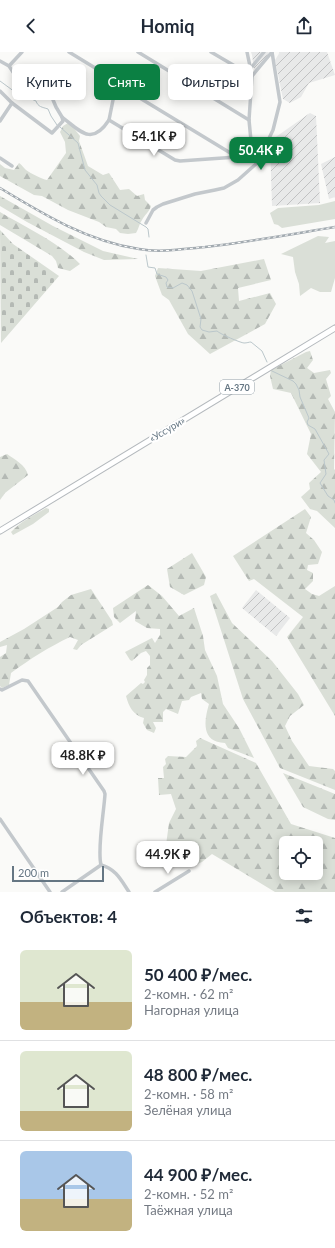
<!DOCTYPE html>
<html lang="ru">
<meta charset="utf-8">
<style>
:root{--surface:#fff;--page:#f2f2f3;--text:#1f2937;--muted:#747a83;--line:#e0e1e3;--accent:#0b8043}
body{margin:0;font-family:Lato,sans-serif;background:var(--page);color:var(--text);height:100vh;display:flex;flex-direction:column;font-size:15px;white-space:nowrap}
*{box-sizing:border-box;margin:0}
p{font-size:13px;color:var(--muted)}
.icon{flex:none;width:22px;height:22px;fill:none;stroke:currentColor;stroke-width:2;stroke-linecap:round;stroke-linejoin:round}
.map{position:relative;height:840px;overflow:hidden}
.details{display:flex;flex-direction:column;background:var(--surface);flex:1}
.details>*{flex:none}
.top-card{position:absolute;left:12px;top:12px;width:311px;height:36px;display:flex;gap:8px}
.controls{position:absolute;left:279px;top:784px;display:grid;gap:8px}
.controls a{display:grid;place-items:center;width:44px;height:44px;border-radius:6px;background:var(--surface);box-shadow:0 2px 10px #0003;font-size:20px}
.scale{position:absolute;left:12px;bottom:10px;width:92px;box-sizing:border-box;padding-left:4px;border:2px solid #657683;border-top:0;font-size:11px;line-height:14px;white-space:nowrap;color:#657683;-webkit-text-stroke:3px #fff;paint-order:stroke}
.price{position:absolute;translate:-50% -34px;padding:0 9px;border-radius:8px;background:#fff;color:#222;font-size:13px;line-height:26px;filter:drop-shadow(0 1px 2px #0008)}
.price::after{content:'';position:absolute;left:50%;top:24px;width:12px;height:9px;margin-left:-6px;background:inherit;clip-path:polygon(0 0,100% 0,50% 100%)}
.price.selected{background:var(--accent);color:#fff}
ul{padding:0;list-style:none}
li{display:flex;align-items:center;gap:12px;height:100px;padding:0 20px}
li+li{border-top:1px solid var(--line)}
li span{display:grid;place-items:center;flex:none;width:112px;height:80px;border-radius:6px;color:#555}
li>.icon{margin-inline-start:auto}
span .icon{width:48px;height:48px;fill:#fffc;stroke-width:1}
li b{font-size:17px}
h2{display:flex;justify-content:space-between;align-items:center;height:48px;padding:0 20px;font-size:17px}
.tag{padding:0 14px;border-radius:6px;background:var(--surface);box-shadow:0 2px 10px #0003;font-size:14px;line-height:36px}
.tag.selected{background:var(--accent);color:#fff}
header{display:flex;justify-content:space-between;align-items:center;height:52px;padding:0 20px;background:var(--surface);font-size:18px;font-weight:700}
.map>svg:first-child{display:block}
.industrial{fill:url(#industrial-furrows)}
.green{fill:#dadfd7}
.forest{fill:url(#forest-firs);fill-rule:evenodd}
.cemetery{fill:url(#cemetery-stones)}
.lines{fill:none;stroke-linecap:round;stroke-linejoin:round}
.stream{stroke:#bbc7cb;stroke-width:1}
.highway-casing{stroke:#b4b9bd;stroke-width:7}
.minor{stroke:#c3c8cc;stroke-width:3.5}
.highway{stroke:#fff;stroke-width:5}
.rail-casing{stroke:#a2aab0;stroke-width:2.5}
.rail{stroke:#fff;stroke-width:1;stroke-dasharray:3;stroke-linecap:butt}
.labels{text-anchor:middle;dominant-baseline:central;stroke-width:4;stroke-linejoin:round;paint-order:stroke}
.shield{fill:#fff;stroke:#939fa8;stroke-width:1}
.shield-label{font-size:9px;font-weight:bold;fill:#657683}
.street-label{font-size:10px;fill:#657683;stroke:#fff}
</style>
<header><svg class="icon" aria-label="back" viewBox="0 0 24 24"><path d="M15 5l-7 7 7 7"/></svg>Homiq<svg class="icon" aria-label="share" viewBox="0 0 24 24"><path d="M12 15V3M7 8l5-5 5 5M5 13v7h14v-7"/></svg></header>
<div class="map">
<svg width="335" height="840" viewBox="0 0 335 840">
<defs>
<pattern id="industrial-furrows" width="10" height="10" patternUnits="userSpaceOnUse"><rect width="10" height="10" fill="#e8e9e9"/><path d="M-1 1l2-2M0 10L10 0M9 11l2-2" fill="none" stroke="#c0c1c2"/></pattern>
<pattern id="forest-firs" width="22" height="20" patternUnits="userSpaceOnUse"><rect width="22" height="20" fill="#dadfd7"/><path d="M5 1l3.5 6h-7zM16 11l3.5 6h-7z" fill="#b4b9b4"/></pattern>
<pattern id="cemetery-stones" width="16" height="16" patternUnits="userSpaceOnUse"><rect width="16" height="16" fill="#dadfd7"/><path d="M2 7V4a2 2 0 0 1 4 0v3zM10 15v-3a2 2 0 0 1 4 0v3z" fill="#b4b9b4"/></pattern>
</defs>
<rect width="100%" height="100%" fill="#fafaf8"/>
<g class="industrial">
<path d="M 251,0 L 269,0 L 255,23 L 252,3 Z"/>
<path d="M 280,0 L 327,0 L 335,23 L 309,31 L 301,45 L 290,51 L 283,47 L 275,8 Z"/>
<path d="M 310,61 L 316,64 L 320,151 L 272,154 L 270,89 Z"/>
<path d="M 335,105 L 335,145 L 329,147 L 321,112 Z"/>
<path d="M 256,538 L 290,566 L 276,584 L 242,556 Z"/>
</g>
<g class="green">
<path d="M 335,149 L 335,167 L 282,176 L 278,173 L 274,172 L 270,161 L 278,156 L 319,153 Z"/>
<path d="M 318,184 L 329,185 L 325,191 L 335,189 L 335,226 L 331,240 L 320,240 L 311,236 L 300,244 L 299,232 L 295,220 L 293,205 L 281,202 Z"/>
</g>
<g class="forest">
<path d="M 68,71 L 73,75 L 80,84 L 79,89 L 88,114 L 103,123 L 109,121 L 120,138 L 129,137 L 137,144 L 144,142 L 145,148 L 151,154 C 148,162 145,162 142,168 C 139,172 139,176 136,181 L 128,182 L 120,181 L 116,177 L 106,175 L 99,170 L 68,158 L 42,144 L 34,143 L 0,124 L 0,112 L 5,116 L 14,118 L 19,111 C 22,113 23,115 26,118 C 30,121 42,127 47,128 L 66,101 L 65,90 L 60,80 L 63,74 Z"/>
<path d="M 0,144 L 53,174 L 103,199 L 138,207 L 104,208 L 84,200 L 27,170 L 0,154 Z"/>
<path d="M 0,160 C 27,176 58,190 80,212 L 70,219 L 58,216 L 56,209 L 52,204 L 0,173 Z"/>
<path d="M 264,207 L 271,228 L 238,236 L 239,249 L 270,241 L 276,252 L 265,272 L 210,302 L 188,282 L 169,248 L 162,243 L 155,224 L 158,216 L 201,219 Z"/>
<path d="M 310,299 L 313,308 L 307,316 L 314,321 L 330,318 L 331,321 L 326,327 L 331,344 L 328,347 L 335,360 L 334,417 L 335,418 L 335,476 L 317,459 L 310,457 L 301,445 L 310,437 L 309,431 L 321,420 L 307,402 L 311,382 L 291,341 L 273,337 L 270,324 L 271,318 L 306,300 Z"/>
<path d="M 7,402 C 14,407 26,413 28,423 L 5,441 L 0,448 L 0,405 Z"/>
<path d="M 46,456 L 49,457 L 49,460 L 33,472 L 13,483 L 11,480 C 20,470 34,463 46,456 Z"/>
<path d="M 305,457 L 311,465 L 306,481 L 314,488 L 322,500 L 318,512 L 308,513 L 307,518 L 313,521 L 313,529 L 305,537 L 312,542 L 319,544 L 335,534 L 335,664 L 287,585 L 303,565 L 254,527 L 249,529 L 233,504 Z"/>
<path d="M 192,501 L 206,525 L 204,533 L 184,543 L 170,535 L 167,517 Z"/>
<path d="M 148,533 L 162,544 L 179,564 L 194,556 L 203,584 L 205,598 L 217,624 L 223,652 L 239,676 L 254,706 L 228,696 L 225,691 C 201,690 204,669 209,652 L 202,647 L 201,641 L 191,645 L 189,648 L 182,649 L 178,662 L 166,657 L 163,660 L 163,670 L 153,670 L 156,676 L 154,681 L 147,678 L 143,671 L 144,666 C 133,663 129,655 126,644 L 141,631 L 143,632 L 145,630 L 144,628 L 147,623 L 147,616 L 150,613 L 150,604 L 146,599 L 141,601 L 132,609 L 130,608 L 125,600 L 152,586 L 155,591 L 160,583 L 160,577 L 147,576 L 135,569 L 136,559 L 120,571 L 114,565 L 113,556 Z"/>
<path d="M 91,537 L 112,569 L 113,573 L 81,593 L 77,598 L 73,597 L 78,588 L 70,585 C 49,595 30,607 11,621 L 9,633 L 2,636 L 0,634 L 0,605 L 6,601 L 7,593 L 0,595 L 0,590 L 24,577 L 58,555 L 62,550 L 71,543 Z"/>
<path d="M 216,541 L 232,571 L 272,609 L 298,642 L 304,653 L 290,664 L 285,674 L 292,689 L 309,714 L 333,717 L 335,719 L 335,738 L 280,716 L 243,647 L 210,544 Z"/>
<path d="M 200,686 L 256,711 L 291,772 L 335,786 L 335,840 L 275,840 L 212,802 L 202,810 L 192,814 L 191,806 L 170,800 L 166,793 L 169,771 L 176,757 L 171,742 L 159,743 L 158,726 L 164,726 L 163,715 L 166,712 L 165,707 L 168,704 L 186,705 L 197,694 L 196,689 ZM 286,791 L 316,791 L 316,821 L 286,821 Z"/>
<path d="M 283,721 L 335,742 L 335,768 L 328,767 L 303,755 Z"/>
</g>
<path class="cemetery" d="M 0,178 L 13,192 L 59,224 L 1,291 Z"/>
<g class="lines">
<g class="stream">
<path d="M 0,29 L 15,40 L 36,49 C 38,55 42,55 48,57 L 51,64 L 57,73"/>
<path d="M 60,75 L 78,91 L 85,118 L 97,133 L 99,141 L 101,144 L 110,153 L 146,175 L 148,177 L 149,185"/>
<path d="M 146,203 L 148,215 L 155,216 L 157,222 L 166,225 L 168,228 L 166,231 L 167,235 L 173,236 L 182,231 L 187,233 L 192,239 L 201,267 L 200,275 L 202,278 L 209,280 L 217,279 C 220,282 241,291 244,291 C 247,291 249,290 251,290 L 262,299 L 267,310"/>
<path d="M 272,319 L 293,329 L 296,332 L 299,338 L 300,345 L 309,366 L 307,370 L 308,373 L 315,377 L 329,402 L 324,408 L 326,422 L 320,431 L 328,444 L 334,448 L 335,451"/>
</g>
<defs>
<path id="highway" d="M 0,479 L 335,276"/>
</defs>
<use href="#highway" class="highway-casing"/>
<g class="minor">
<path d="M 69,0 L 105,22 L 120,34 L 237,105"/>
<path d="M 138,0 L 249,68"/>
<path d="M 211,0 L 252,24 L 272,0"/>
<path d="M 0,9 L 9,14 L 13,20 L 31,27 L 47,38 L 51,43 L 56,55 L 62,65 L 63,69 L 52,81 L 12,51 L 0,39"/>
<path d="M 9,14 L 22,0"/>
<path d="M 251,16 L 264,0"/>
<path d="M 120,34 L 113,48 L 109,68 L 175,108 L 180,109 L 237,105 L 249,103 L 252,99 L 249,68 L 252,24 L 247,0"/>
<path d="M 62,65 C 81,80 92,94 109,68"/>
<path d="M 0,69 L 12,51"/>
<path d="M 0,106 L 12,114"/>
<path d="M 146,171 L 153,158 L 157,155 L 163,152 L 195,142 L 215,138 L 224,136 L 238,128 L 257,111 L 273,78 L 280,50 L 272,0"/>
<path d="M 0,637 L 2,638 L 22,628 L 28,629 L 104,739 L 105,742 C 104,760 97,797 101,813"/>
<path d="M 0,767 L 50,840"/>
<path d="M 62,840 L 101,813 C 116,817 121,828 129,840"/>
<path d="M 155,840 L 189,819"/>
</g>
<use href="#highway" class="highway"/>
<defs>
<path id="rail" d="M 0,136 C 43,162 87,189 139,197 C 160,201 183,197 205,195 C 249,190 292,182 335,175"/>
</defs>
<use href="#rail" class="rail-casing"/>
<use href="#rail" class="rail"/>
</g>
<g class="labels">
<rect class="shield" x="220" y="328" width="34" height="14" rx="3"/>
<g class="shield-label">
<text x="237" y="335">А-370</text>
</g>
<g class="street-label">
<text transform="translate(167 377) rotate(-31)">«Уссури»</text>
</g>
</g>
</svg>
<div class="controls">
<a><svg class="icon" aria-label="locate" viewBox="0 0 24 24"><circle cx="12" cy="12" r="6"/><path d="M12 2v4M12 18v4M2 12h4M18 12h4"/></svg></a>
</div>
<div class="scale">200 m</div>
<b class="price" style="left:154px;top:105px">54.1K ₽</b>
<b class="price selected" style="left:261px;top:119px">50.4K ₽</b>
<b class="price" style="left:83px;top:724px">48.8K ₽</b>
<b class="price" style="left:168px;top:823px">44.9K ₽</b>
<div class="top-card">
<a class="tag">Купить</a>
<a class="tag selected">Снять</a>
<a class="tag">Фильтры</a>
</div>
</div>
<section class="details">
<h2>Объектов: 4<svg class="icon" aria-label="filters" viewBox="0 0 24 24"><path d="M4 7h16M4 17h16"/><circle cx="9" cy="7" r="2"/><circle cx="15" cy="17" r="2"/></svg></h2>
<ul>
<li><span style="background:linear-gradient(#dfe7d0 65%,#c2b280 0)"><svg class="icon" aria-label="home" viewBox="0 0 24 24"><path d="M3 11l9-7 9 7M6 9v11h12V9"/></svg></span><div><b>50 400 ₽/мес.</b><p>2-комн. · 62 m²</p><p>Нагорная улица</p></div></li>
<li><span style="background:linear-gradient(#dfe7d0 75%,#c2b280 0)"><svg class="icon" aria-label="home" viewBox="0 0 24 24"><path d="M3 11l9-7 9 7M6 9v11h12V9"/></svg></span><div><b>48 800 ₽/мес.</b><p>2-комн. · 58 m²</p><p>Зелёная улица</p></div></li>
<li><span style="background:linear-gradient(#a9c7e8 60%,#c2b280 0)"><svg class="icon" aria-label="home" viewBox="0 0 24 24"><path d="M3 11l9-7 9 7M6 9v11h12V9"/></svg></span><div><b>44 900 ₽/мес.</b><p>2-комн. · 52 m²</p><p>Таёжная улица</p></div></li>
</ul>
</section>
